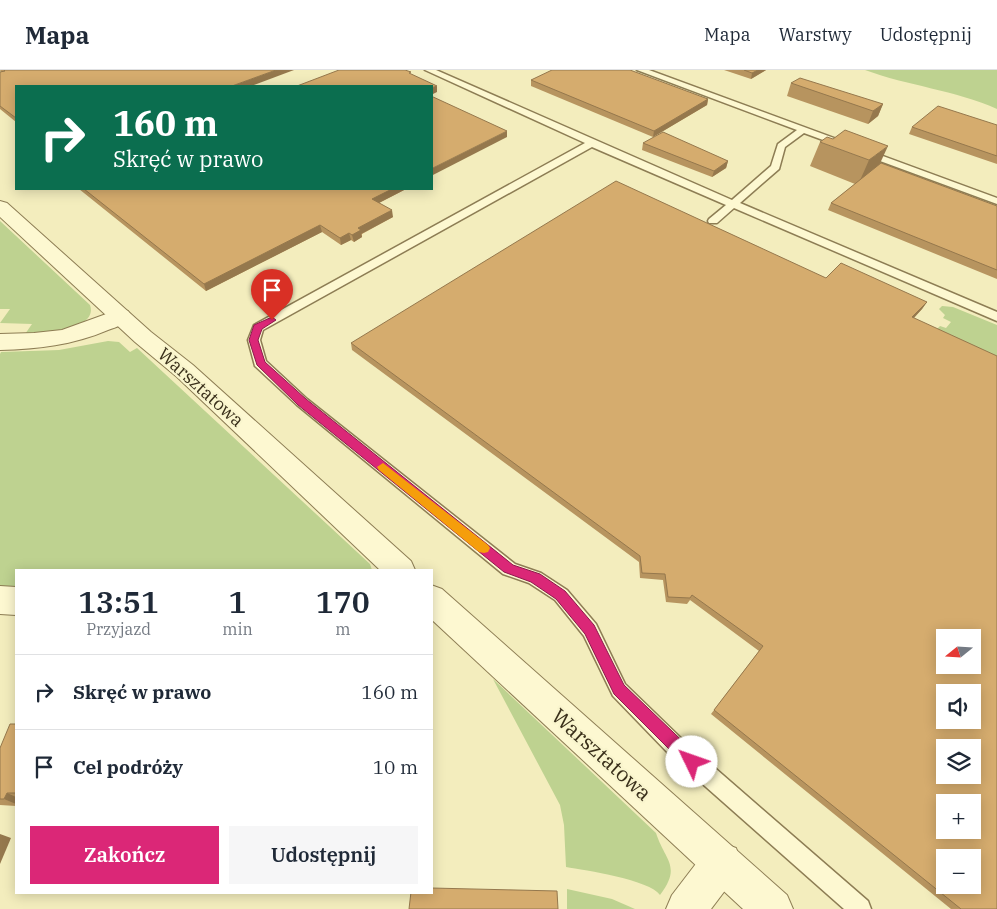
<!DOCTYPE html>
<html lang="pl">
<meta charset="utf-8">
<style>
body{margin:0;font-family:"IBM Plex Serif",serif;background:#f6f6f7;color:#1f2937;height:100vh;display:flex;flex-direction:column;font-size:19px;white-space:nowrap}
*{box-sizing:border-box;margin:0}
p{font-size:16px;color:#747a83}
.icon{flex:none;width:28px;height:28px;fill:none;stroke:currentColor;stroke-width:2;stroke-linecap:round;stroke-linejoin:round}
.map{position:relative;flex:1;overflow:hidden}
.details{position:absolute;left:15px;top:499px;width:418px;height:325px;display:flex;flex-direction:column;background:#fff;border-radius:0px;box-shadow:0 2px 12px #0003}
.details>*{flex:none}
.hud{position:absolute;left:15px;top:15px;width:418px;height:105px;border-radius:0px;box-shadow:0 2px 12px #0003;background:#0b6e4f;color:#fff;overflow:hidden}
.needle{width:32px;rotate:252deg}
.fabs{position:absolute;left:936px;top:559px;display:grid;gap:10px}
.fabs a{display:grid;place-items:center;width:45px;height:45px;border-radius:0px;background:#fff;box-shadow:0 2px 12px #0003;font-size:25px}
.pin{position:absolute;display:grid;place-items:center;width:42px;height:42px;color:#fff;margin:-51px -21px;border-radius:50% 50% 50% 0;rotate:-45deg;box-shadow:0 0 5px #0007}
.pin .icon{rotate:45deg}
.me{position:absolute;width:55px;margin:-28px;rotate:312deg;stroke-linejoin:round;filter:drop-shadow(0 0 4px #0008)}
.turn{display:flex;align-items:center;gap:18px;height:105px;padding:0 15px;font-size:22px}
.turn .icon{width:65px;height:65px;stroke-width:2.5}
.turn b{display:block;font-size:35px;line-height:42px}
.eta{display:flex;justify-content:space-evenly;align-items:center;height:85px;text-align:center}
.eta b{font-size:30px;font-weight:600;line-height:35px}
.action{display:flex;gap:10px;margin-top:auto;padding:10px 15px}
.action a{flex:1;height:58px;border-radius:0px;background:#db2777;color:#fff;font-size:20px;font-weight:600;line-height:58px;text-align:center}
.action a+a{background:#f6f6f7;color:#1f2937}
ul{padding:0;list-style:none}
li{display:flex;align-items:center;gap:15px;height:75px;padding:0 15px;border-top:1px solid #e0e1e3}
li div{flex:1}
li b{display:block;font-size:19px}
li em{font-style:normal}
header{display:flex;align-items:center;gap:30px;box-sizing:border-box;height:70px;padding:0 25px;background:#fff;border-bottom:1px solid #e0e1e3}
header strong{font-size:24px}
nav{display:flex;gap:28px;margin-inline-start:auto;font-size:18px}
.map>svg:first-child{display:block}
.green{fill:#bed290}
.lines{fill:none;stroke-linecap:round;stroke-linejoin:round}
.service-casing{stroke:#8d7d54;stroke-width:3}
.minor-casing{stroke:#8d7d54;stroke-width:2}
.tertiary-casing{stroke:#8d7d54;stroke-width:2}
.service{fill:#fdf8d1;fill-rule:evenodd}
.minor{fill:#fdf8d1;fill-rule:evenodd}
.tertiary{fill:#fdf8d1;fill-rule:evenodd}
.wall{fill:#b7945f}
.shaded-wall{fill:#95784d}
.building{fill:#d5ac6e;stroke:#95784d;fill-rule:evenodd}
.route{fill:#db2777;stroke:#8e194d}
.slow{fill:#f59e0b}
.labels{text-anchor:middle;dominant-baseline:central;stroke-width:4.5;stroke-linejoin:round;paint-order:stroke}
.street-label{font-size:18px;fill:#3a301b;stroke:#f9f5cd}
.near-street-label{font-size:21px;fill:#3a301b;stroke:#f9f5cd}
</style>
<header>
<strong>Mapa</strong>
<nav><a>Mapa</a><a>Warstwy</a><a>Udostępnij</a></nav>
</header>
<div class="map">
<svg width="997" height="839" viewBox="0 0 997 839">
<rect width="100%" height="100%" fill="#f3edbd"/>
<!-- green -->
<g class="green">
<path d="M865,0H997V39C955,20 908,16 865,0Z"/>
<path d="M0,151L90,235C99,261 39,264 23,267L32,254L0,253L10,239H0Z"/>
<polygon points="942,236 953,237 997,255 997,295 936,260 940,256 946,258 951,252 943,248 945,245 939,239"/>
<polygon points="108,271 119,272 130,282 137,278 370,494 372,500 16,500 16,521 0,520 0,284 1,282 59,280"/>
<path d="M493,609L656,763C665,791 682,796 660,825C650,810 585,800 566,797L564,755L560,735Z"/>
<polygon points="567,819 612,829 635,839 567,839"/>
</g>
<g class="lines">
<!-- service casing -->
<g class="service-casing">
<polygon id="service" points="425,0 436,0 732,130 771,96 778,74 797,60 637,0 649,0 997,128 997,134 804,63 785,77 779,99 740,133 997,242 997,251 734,138 717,153 709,153 708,151 709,149 726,135 592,77 263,260 260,270 266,291 307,329 515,494 541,503 567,520 596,554 625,614 685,672 868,831 871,839 844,839 671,686 613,626 584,566 555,530 529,513 503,504 297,335 255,296 248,270 254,255 585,73"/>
</g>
<!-- minor casing -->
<g class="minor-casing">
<g id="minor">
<path d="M120,239L128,241L131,246C126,254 117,257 108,260C73,275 38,279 0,280V264L34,263L62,260Z"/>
<polygon points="0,516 16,517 16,545 0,544"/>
<polygon points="722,773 736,778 741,792 736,806 711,839 666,839 672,825 708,778"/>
</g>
</g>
<!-- tertiary casing -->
<g class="tertiary-casing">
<g id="tertiary">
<polygon points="0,131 7,133 151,262 193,295 411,491 415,500 380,500 177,307 135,272 0,147"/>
<polygon points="431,515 442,519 787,825 793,839 743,839 431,549"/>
</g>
</g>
<!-- service -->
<use href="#service" class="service"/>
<!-- minor -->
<use href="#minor" class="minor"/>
<!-- tertiary -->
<use href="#tertiary" class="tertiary"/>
</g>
<!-- wall -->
<g class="wall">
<polygon points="0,0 294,0 16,16 16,52 0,39 0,2 1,2"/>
<polygon points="724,0 766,0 751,9"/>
<polygon points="531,10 708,29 707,35 653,67 531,16"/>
<polygon points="791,13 883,34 878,46 868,54 787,26"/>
<polygon points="997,55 997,94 909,64 912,57"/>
<polygon points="820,72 997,136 997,209 828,140 831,133 855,114 810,96"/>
<polygon points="643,73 728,91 726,98 712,107 642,80"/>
<polygon points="79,119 406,119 379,133 393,147 362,164 362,167 354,172 351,170 341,175 322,162 206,221"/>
<polygon points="826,208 927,232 922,239 914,248 997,839 951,839 711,644 759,581 690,530 687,534 666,532 663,510 640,508 639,492 352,280 351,273"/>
<polygon points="16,654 16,736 0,735 0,678"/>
</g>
<!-- shaded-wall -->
<g class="shaded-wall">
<polygon points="276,0 294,0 251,16 232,16"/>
<polygon points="758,0 766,0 751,9 752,3"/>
<polygon points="437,16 437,22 431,25 431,18"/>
<polygon points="708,29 707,35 653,67 654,61"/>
<polygon points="883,34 878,46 868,54 873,41"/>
<polygon points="507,61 507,67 431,106 431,99"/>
<polygon points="888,76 877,100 858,115 869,90"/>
<polygon points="728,91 726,98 712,107 714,101"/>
<polygon points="392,119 406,119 373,136 372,129"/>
<polygon points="392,140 393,147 361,164 362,167 354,172 352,165 358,158"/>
<polygon points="320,155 322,162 206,221 204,214"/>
<polygon points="349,163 351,170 341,175 340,168"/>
<polygon points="927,232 922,239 908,254 912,247"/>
<polygon points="7,723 16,727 16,734 4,729"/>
<polygon points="0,764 11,768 0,794"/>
</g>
<!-- building -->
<g class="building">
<polygon points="4,0 276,0 232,16 16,16 16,48 0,36 0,2 5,1"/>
<polygon points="339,0 405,0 411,2 409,3 437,16 431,18 431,16 297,16"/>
<polygon points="552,0 630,0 708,29 654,61 531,10"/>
<polygon points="744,0 758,0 752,3"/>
<polygon points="800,8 883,34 873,41 791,13"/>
<polygon points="431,26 507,61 431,99"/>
<polygon points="938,36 997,55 997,86 912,57"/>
<polygon points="845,60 888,76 869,90 820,72 827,67 833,69"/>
<polygon points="663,62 728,91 714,101 643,73"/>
<polygon points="881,93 997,136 997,200 831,133"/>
<path d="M616,111L826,208L841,193L927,232L912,247L997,286V839H961L714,640L763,576L692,525L690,528L668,527L665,504L642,503L640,486L351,273ZM945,568H972V595H945ZM945,622H972V650H945ZM945,678H972V705H945ZM945,732H972V760H945ZM945,788H972V815H945Z"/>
<polygon points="84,119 392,119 372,129 392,140 358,158 361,160 352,165 349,163 340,168 320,155 204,214"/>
<polygon points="10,654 16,654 16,723 7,723 4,729 0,729 0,678"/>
<polygon points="431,818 557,821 558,839 409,839 411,822 431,822"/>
</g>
<!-- route -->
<polygon class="route" points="272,247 276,250 262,259 258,270 265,292 306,329 513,495 540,504 565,521 594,555 624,615 698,686 700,692 698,697 692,699 687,697 614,624 585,564 556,529 531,512 504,502 298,335 257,295 249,270 254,255"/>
<!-- slow -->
<polygon class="slow" points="383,393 488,475 490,478 488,482 484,483 479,482 379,400 377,397"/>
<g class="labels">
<!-- street labels -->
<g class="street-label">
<text transform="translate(201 317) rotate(42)">Warsztatowa</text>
</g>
<!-- near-street labels -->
<g class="near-street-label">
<text transform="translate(602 684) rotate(42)">Warsztatowa</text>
</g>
</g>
</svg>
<div class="fabs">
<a><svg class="needle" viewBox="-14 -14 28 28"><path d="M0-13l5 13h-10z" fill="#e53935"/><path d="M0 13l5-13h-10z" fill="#747a83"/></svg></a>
<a><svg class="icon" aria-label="sound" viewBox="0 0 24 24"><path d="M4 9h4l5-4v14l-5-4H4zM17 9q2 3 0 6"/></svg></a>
<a><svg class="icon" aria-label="layers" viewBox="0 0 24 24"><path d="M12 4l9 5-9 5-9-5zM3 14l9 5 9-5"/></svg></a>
<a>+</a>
<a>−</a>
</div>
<div class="pin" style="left:272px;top:250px;background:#d93025"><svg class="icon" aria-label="arrive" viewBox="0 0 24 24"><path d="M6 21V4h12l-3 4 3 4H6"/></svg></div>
<svg class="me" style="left:692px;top:692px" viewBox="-20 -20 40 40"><circle r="19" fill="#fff"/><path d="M0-13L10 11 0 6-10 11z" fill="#db2777"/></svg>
<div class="hud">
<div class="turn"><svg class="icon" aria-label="right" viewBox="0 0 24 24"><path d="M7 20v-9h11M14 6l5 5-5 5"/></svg><div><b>160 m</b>Skręć w prawo</div></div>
</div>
<section class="details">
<div class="eta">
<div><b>13:51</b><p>Przyjazd</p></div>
<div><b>1</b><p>min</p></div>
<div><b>170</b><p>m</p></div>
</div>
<ul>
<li><svg class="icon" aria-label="right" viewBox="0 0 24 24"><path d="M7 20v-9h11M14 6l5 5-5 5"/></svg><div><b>Skręć w prawo</b></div><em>160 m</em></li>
<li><svg class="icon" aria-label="arrive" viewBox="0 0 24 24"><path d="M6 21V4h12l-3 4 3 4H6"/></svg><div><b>Cel podróży</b></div><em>10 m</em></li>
</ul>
<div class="action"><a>Zakończ</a><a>Udostępnij</a></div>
</section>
</div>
